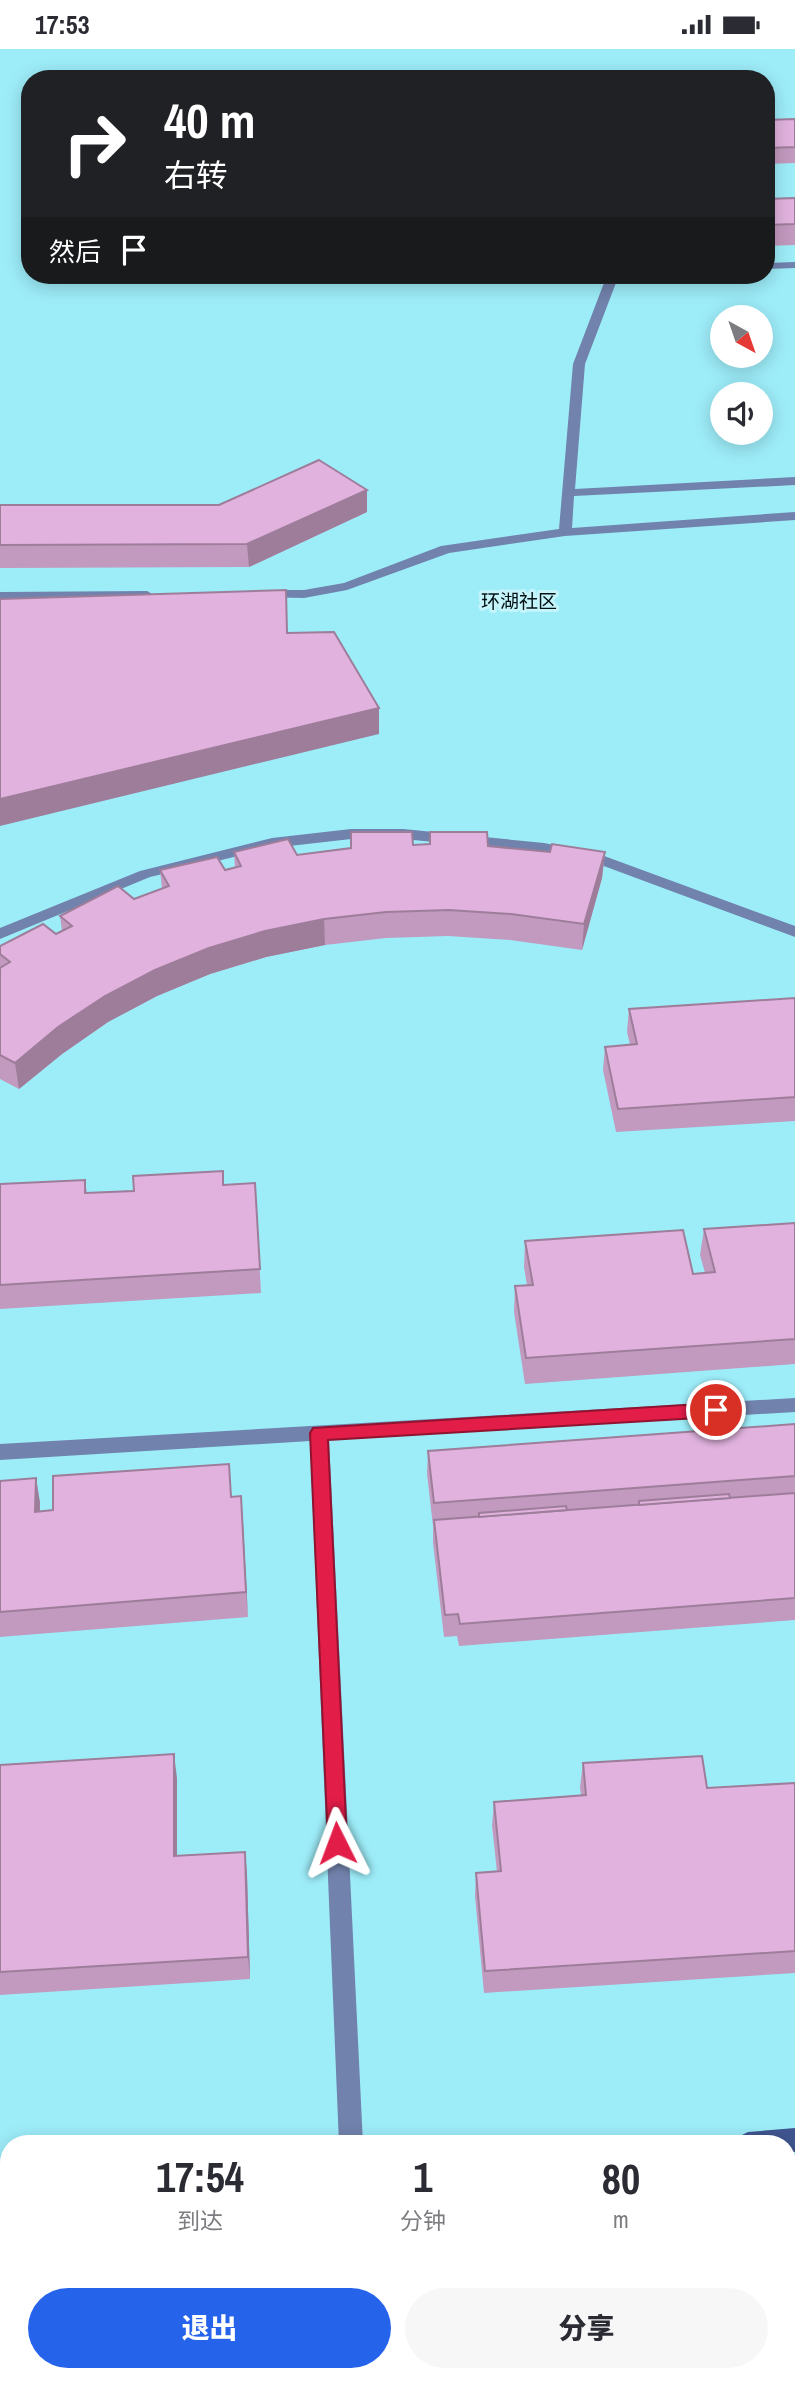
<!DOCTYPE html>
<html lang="zh">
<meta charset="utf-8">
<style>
body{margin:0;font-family:"Archivo Narrow","Noto Sans SC",sans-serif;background:#f7f7f7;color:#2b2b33;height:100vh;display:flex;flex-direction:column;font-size:26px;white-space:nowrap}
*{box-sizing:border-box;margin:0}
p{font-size:23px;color:#7c7c81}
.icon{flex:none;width:38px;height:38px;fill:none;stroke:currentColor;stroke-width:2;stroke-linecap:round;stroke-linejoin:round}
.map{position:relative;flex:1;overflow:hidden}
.sheet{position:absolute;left:0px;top:2086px;width:796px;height:247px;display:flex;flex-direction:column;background:#fff;border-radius:28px 28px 0 0;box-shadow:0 4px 18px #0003}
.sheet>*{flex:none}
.top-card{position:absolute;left:21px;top:21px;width:754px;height:214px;border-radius:28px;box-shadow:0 4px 18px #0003;background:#202124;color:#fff;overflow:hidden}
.needle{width:46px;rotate:140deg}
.tools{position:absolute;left:710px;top:256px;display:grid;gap:14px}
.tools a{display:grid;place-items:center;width:63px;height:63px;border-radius:50%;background:#fff;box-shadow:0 4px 18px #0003;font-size:35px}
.pin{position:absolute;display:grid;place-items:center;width:60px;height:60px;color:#fff;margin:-30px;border:4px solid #fff;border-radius:50%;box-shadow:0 2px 7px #0007}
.me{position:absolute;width:77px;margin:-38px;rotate:357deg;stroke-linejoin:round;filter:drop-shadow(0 0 5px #0008)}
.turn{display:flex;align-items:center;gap:24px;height:147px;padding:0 28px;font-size:32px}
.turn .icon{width:91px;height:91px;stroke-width:2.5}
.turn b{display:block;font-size:49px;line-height:60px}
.then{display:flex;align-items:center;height:66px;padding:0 28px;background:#0003;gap:14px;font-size:26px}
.eta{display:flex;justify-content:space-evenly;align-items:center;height:119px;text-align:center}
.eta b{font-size:42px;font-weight:800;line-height:49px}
.button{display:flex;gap:14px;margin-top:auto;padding:14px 28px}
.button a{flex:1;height:80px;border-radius:42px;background:#2563eb;color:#fff;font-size:28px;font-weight:800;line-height:80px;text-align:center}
.button a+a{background:#f7f7f7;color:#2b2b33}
.status{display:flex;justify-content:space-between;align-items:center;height:49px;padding:0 35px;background:#fff;direction:ltr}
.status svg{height:19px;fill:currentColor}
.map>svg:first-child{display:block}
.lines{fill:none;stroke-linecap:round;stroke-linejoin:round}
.lane{fill:#7182ac;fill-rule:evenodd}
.secondary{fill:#405590;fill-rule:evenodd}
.wall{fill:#c299bf}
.shaded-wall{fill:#9e7d9b}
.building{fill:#e1b2de;stroke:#9e7d9b;stroke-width:2}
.route{fill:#e11d48;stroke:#92132f;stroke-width:2}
.labels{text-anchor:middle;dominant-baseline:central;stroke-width:6;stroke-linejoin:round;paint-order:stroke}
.far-neighbourhood-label{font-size:19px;fill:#001014;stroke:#c6f4fb}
</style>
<div class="status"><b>17:53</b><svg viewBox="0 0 49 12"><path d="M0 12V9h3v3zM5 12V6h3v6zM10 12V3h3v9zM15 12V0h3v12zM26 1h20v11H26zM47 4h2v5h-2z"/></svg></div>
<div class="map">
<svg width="795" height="2332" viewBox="0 0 795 2332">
<rect width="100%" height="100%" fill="#9dedf9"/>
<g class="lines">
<!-- lane -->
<g class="lane">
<polygon points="795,213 795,219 766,220 766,214"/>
<polygon points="607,226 619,226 585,315 575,440 795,428 795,436 574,447 572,479 795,463 795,471 565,487 449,504 347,541 304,549 257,548 257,542 262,541 304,541 344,534 441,497 559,480 573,315"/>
<polygon points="147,542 154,546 152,549 0,551 0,543"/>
<polygon points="351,780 403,780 544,794 596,804 795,877 795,888 593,813 544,804 403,790 351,790 272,799 150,828 0,890 0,879 140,822 272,789"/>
<polygon points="795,1349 795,1363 329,1391 363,2095 339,2095 310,1392 0,1411 0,1395"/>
</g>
<!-- secondary -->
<g class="secondary">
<polygon points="795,2079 795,2103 788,2103 788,2095 736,2095 740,2087 748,2083"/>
<polygon points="9,2142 9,2166 0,2167 0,2143"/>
</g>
</g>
<!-- wall -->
<g class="wall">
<polygon points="795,70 795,114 766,115 766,71"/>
<polygon points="795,149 795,196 766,197 766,150"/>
<polygon points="0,456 367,463 249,518 0,519"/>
<polygon points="413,796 488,797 550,803 605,803 602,829 582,901 510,891 448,887 386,889 325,896 266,908 210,925 157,947 108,973 62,1005 19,1040 0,1030 0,897 56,885 62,882 60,867 134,850 162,840 160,821 225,821 235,819 234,803 297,806"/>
<polygon points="795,949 795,1072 616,1083 603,1021 605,998 630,996 627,983 629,960"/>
<polygon points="85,1131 87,1144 255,1134 261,1244 0,1260 0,1135"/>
<polygon points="795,1174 795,1315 525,1335 514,1263 515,1237 527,1236 524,1218 525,1192 693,1225 705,1224 700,1206 704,1180"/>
<polygon points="795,1375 795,1571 459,1597 457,1587 444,1588 433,1494 433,1477 427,1425 428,1402"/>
<polygon points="36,1429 40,1454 40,1462 241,1447 248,1568 0,1588 0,1432"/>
<polygon points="583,1714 707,1739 795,1734 795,1924 484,1944 475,1847 476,1824 497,1823 492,1776 494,1753 581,1746 580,1738"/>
<polygon points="0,1716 177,1729 177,1807 245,1803 247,1826 250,1930 0,1946"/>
<polygon points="634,2324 788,2324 795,2332 635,2332"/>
</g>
<!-- shaded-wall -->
<g class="shaded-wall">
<polygon points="367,441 367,463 249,518 247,495"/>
<polygon points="379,659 379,685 0,777 0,750"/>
<polygon points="605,803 602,829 582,901 584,875"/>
<polygon points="324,870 325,896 266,908 210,925 157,947 108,973 62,1005 19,1040 15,1014 58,978 105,947 155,921 209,899 265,882"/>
<polygon points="36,1429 40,1454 39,1488 35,1463"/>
<polygon points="241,1447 243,1473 248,1568 246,1543"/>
<polygon points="174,1705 177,1729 177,1830 174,1807"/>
<polygon points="245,1803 247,1826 250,1930 248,1908"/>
</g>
<!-- building -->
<g class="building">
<polygon points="795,70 795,98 766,99 766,71"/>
<polygon points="795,149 795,175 766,176 766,150"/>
<polygon points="319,411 367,441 247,495 0,496 0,456 219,456"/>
<polygon points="286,541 287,584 334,583 379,659 0,750 0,550"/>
<polygon points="351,783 412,783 413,796 430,795 430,783 487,783 488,797 550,803 552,795 605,803 584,875 511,865 449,861 386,863 324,870 265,882 209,899 155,921 105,947 58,978 15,1014 0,1006 0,919 10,913 0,905 0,897 43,875 56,885 72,877 60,867 118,837 134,850 169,837 160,821 217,808 225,821 241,817 234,803 288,790 297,806 351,799"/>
<polygon points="795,949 795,1048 618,1060 605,998 637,995 629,960"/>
<polygon points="223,1122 223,1136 255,1134 260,1220 0,1236 0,1135 85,1131 85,1144 134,1142 133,1127"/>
<polygon points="795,1174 795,1290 526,1309 515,1237 533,1236 525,1192 683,1181 693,1225 715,1223 704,1180"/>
<polygon points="795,1375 795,1427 434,1454 428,1402"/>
<polygon points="229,1415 231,1448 241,1447 246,1543 0,1563 0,1432 36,1429 35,1463 53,1461 53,1427"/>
<polygon points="795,1444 795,1549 460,1575 458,1565 445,1566 434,1471"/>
<polygon points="729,1445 730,1449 639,1456 639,1452"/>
<polygon points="566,1457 567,1461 479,1468 479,1464"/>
<polygon points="174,1705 174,1807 245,1803 248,1908 0,1923 0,1716"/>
<polygon points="702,1707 707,1739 795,1734 795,1902 485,1922 476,1824 501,1822 494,1753 586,1746 583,1714"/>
<polygon points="788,2219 795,2219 795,2332 640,2332 639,2324 788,2324"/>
<polygon points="0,2262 9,2262 9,2324 235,2324 235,2332 0,2332"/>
<polygon points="297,2324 617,2324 618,2332 297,2332"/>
</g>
<!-- route -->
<polygon class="route" points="716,1354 722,1356 724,1361 722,1366 716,1368 328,1391 347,1794 344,1800 337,1803 330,1800 328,1794 310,1384 313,1379"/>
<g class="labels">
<!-- far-neighbourhood labels -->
<g class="far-neighbourhood-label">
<text x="519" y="552">环湖社区</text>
</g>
</g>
</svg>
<div class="tools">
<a><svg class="needle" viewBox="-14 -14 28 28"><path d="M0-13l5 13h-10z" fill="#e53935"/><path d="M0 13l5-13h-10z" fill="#7c7c81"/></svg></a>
<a><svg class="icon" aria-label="sound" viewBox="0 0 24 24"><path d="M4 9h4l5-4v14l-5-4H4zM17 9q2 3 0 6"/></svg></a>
</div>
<div class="pin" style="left:716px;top:1361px;background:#d93025"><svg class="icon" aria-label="arrive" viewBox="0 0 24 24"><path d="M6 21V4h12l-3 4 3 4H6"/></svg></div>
<svg class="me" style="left:337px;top:1794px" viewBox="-20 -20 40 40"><path d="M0-17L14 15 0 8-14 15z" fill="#e11d48" stroke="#fff" stroke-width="4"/></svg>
<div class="top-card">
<div class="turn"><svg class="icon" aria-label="right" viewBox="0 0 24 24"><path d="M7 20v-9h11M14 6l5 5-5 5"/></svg><div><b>40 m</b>右转</div></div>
<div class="then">然后<svg class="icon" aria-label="arrive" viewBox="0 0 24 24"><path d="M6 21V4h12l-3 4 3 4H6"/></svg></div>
</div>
<section class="sheet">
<div class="eta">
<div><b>17:54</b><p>到达</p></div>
<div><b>1</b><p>分钟</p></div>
<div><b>80</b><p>m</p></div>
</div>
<div class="button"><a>退出</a><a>分享</a></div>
</section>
</div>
